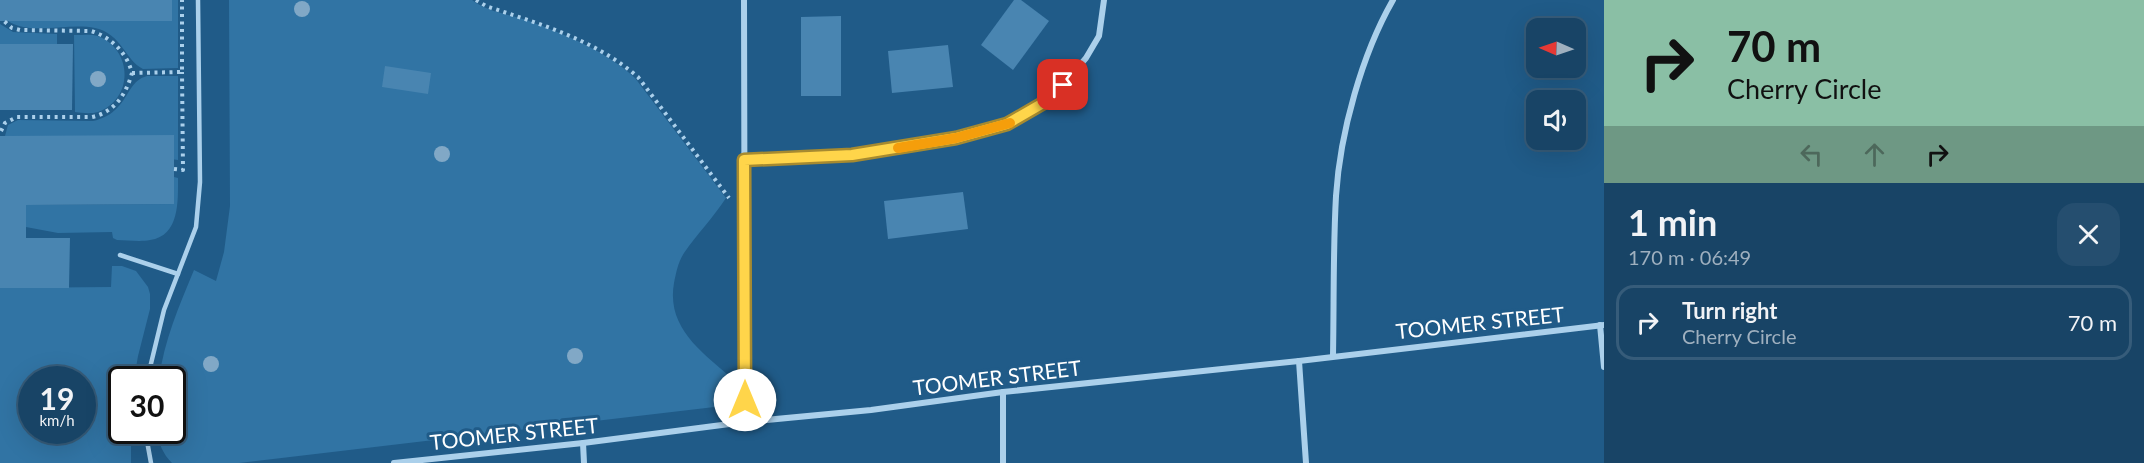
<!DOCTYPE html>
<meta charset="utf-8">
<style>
body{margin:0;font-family:Lato,sans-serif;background:#254e6f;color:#f1f3f6;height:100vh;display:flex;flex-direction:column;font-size:22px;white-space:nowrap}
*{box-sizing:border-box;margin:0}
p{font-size:20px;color:#9fb0bf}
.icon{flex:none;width:33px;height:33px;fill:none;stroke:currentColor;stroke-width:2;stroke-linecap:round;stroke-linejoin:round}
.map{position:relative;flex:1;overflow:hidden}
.details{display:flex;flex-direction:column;background:#184466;width:540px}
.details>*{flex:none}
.banner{background:#8abfa5;color:#111;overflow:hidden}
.needle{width:39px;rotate:272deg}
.controls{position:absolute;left:1526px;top:18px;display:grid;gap:12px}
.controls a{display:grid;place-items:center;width:60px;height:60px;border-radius:12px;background:#184466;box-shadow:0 6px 24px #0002,0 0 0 2px #365c7a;font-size:30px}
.speed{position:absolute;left:18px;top:366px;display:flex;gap:12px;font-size:30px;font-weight:700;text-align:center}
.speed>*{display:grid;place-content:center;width:78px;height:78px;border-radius:50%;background:#184466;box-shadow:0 6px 24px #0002,0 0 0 2px #365c7a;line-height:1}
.speed small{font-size:15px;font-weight:400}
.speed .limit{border:3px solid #111;border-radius:9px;background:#fff;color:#111}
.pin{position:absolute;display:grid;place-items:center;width:51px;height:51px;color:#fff;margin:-26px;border-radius:12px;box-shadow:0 3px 9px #0006}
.me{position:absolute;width:66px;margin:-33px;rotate:0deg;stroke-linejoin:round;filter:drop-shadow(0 0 4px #0008)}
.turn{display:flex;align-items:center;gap:21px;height:126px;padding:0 24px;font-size:27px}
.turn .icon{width:78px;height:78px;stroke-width:2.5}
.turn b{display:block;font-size:42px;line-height:51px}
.lanes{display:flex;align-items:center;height:57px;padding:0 24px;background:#0003;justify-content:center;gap:30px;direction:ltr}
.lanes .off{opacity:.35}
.round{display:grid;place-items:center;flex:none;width:63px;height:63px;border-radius:18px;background:#254e6f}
.headline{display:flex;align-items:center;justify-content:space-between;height:102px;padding:0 24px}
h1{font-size:36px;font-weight:700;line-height:45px}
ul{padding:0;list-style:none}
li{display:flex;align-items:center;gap:18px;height:75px;margin:0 12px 9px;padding:0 12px;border:3px solid #365c7a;border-radius:18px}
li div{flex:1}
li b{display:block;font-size:22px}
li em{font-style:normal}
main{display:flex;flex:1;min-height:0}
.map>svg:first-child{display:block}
.green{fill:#3174a4;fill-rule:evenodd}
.building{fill:#4985b1}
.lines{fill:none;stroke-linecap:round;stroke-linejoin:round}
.path{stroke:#abd0eb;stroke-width:4;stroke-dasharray:3 4.5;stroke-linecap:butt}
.service{stroke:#abd0eb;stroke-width:4.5}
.minor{stroke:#abd0eb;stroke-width:6}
.tree{fill:#81a8c6}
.route-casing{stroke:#a68a30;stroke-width:15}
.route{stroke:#ffd54a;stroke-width:10}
.slow{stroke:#f59e0b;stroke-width:10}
.labels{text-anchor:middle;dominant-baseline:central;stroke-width:6;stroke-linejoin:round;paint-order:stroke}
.street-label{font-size:21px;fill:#fff;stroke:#205b88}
</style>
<main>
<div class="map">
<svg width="1604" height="463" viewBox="0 0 1604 463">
<rect width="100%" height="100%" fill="#205b88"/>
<!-- green -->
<g class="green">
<path d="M172,0H178V68L143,69C125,60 122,34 95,28C69,22 30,36 8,21H172Z"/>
<path d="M229,0H472C489,13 510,14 529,21C566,35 606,51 635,78L726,198C713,218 697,234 684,253C678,262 676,273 674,283C666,328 703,353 733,379V390L723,406L239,463H172C163,454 158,443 158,431L172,430V380L159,379C164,341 179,306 194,270L216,281L224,252L230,206Z"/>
<polygon points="0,24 13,32 57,34 57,44 0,44"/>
<path d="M74,35C82,35 91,34 98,36C133,50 134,99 98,112C91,114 82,113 75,112Z"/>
<path d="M147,76H178V160L5,136L8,125L18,120L93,121C102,119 111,115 118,107C129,96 131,80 147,76Z"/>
<path d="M174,177L178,178C178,200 180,236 150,240C140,242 127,240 117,240L113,238L112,232L58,233L26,227V205L173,204Z"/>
<path d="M112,266H122L136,271L148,287L150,294V309L138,356L134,379L122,380V430L131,431V463H0V288L111,287ZM32,380H82V430H32Z"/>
</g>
<!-- building -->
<g class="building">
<rect x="0" y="0" width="172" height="21"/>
<polygon points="1014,0 1021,0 1049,21 1013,70 981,45"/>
<polygon points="841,16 841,96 801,96 801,17"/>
<polygon points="0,44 73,44 72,110 0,110"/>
<polygon points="948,45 953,87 892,93 888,51"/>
<polygon points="385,66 431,73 428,94 382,87"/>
<polygon points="174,135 174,204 26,205 26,238 70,238 69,288 0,288 0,136"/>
<polygon points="963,192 968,229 888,239 884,201"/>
</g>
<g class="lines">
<!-- path -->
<g class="path">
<path d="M476,0L486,6C539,24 594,39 638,77L729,198"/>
<polyline points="132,73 182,72 182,0"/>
<path d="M1,131L5,123L17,117H92C115,112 126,94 132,73C127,53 111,37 91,31L20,30L12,28L4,21"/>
<polyline points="174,169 183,170 182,72"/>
</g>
<!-- service -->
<g class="service">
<polyline points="120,255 178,274"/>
<polyline points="147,380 164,310 196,227 200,182 198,0"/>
<polyline points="145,430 151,463"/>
</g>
<!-- minor -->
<g class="minor">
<polyline points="744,0 745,422"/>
<polyline points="744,160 852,155 956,138 1007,124 1052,98 1086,58 1099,36 1104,0"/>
<polyline points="1600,325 1604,367"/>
<path d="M1333,355C1334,302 1333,249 1336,196C1340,133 1362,54 1393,0"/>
<polyline points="1299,361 1306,463"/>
<polyline points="583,443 584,463"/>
<polyline points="394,463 583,443 745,422 871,410 1003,392 1299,361 1604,325"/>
<polyline points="1003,463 1003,392"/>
</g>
</g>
<!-- trees -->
<g class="tree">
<circle cx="302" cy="9" r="8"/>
<circle cx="98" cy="79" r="8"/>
<circle cx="442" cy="154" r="8"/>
<circle cx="575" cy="356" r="8"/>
<circle cx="211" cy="364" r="8"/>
</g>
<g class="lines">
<!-- route casing -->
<g class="route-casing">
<polyline id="route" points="745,400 744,160 852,155 956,138 1007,124 1052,98 1063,85"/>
</g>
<!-- route -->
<use href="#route" class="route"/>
<!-- slow -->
<polyline class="slow" points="898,148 956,138 1010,123"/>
</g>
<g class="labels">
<!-- street labels -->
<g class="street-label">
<text transform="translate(1480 322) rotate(-6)">TOOMER STREET</text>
<text transform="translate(997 377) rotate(-7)">TOOMER STREET</text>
<text transform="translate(514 433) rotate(-6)">TOOMER STREET</text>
</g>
</g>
</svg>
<div class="controls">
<a><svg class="needle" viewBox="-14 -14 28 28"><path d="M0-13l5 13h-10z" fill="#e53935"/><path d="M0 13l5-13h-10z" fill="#9fb0bf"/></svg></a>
<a><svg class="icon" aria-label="sound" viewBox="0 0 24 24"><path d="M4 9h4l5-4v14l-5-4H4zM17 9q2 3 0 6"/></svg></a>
</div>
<div class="speed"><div>19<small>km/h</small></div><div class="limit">30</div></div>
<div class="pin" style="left:1063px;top:85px;background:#d93025"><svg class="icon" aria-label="arrive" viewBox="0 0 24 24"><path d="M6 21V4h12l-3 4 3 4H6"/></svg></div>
<svg class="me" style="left:745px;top:400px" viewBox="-20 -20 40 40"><circle r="19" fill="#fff"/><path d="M0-13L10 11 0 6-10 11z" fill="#ffd54a"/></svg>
</div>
<section class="details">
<div class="banner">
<div class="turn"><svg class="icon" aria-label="right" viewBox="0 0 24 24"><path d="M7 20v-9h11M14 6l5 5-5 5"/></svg><div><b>70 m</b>Cherry Circle</div></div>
<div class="lanes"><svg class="icon off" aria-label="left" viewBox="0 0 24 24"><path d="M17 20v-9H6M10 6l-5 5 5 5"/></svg><svg class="icon off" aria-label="ahead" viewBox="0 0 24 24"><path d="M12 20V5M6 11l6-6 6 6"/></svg><svg class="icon" aria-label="right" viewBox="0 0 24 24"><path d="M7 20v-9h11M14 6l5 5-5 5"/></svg></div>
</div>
<div class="headline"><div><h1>1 min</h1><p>170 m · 06:49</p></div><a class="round"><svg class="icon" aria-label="close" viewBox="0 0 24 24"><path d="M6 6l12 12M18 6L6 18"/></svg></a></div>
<ul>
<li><svg class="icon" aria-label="right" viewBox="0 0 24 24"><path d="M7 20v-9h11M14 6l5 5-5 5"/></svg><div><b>Turn right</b><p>Cherry Circle</p></div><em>70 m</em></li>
</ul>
</section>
</main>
